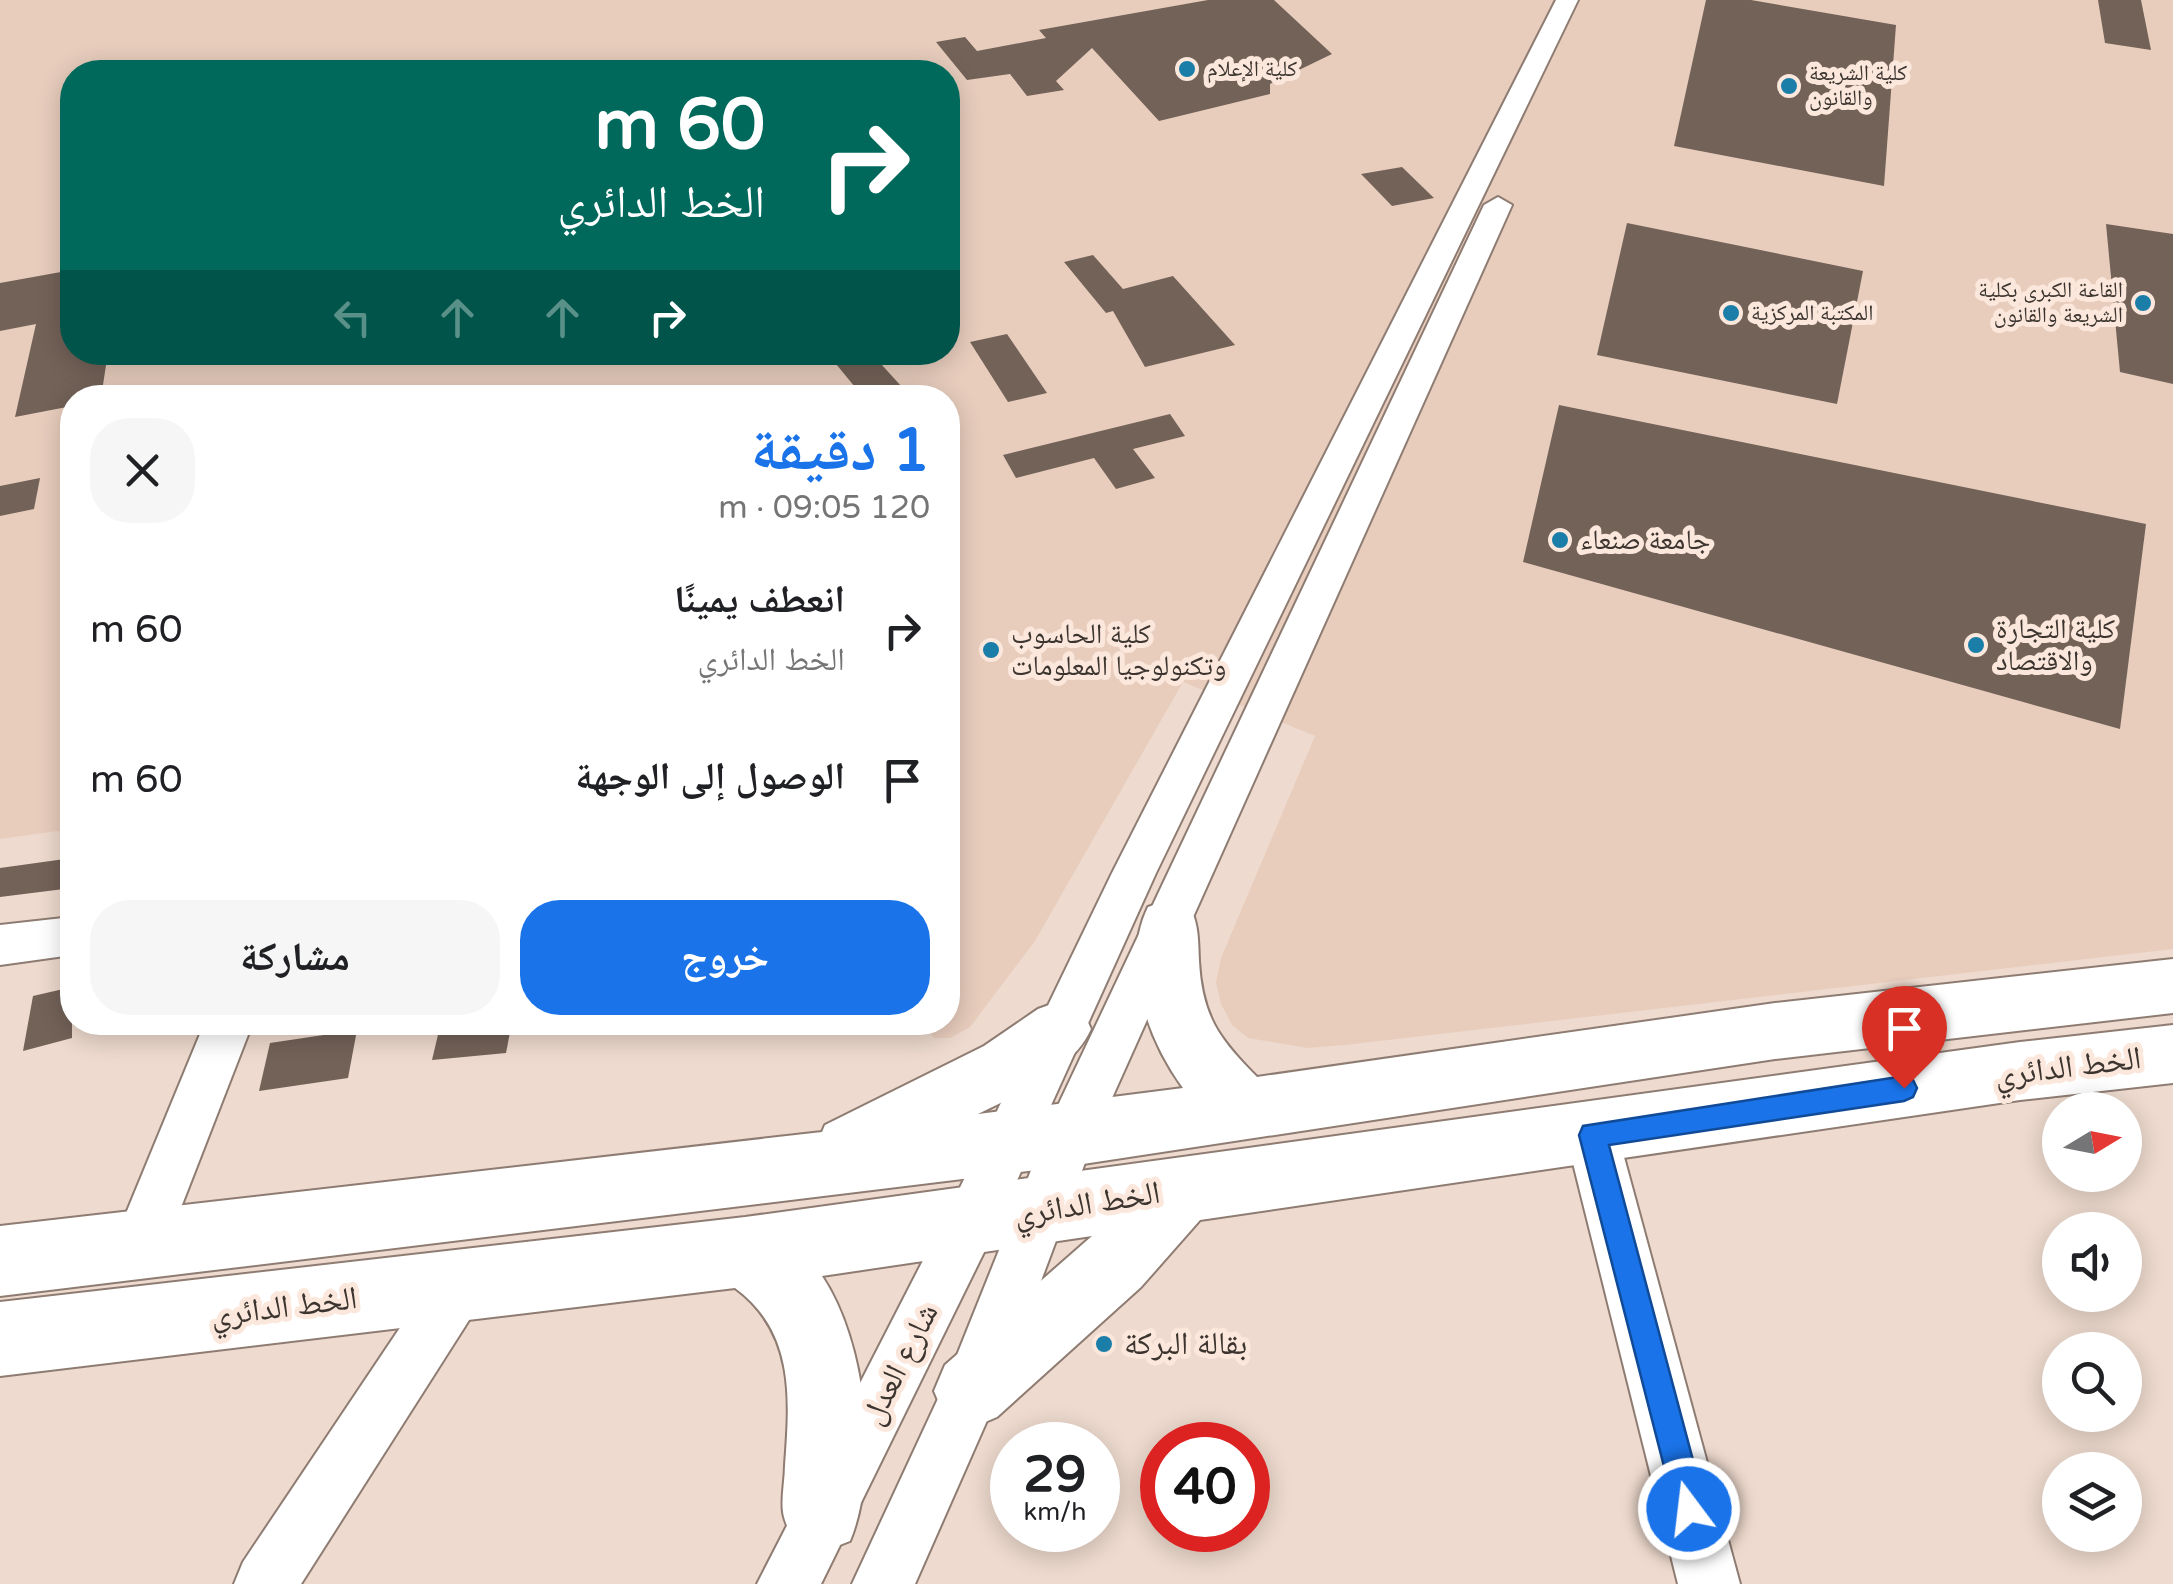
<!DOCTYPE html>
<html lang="ar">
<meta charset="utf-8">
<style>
body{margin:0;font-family:"Varela Round","Noto Naskh Arabic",sans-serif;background:#f6f6f6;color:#202124;direction:rtl;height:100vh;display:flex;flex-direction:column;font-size:38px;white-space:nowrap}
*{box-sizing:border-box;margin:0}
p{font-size:32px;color:#757577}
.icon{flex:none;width:55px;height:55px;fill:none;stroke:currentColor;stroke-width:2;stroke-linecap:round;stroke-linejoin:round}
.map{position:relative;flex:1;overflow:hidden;direction:ltr}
.details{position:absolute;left:60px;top:385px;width:900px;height:650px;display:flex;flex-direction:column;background:#fff;border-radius:40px;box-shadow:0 5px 25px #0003;direction:rtl}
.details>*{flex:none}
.guide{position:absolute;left:60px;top:60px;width:900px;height:305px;border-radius:40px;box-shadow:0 5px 25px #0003;direction:rtl;background:#00695c;color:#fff;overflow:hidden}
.needle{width:65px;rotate:80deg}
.fabs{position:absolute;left:2042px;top:1092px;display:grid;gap:20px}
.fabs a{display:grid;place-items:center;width:100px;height:100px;border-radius:50%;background:#fff;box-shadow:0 5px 25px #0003;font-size:50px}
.speed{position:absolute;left:990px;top:1422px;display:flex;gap:20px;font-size:50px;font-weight:700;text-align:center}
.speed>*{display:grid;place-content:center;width:130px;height:130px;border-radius:50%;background:#fff;box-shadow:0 5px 25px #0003;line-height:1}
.speed small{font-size:25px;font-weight:400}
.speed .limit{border:15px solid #d22;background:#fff;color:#111}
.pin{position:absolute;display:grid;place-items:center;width:85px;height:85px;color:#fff;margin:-102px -42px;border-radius:50% 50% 50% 0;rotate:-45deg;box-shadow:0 0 10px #0007}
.pin .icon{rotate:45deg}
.me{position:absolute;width:110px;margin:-55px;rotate:345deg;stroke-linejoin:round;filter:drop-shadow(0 0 8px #0008)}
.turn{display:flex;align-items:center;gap:35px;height:210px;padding:0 30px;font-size:45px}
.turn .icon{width:130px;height:130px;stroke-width:2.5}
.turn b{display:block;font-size:70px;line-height:85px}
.lanes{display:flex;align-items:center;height:95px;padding:0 30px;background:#0003;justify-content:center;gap:50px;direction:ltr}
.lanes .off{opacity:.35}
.round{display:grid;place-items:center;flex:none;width:105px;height:105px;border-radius:40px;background:#f6f6f6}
.headline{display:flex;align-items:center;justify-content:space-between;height:170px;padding:0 30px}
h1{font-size:60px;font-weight:800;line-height:75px;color:#1a73e8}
.cta{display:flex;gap:20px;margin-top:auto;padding:20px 30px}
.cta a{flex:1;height:115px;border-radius:40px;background:#1a73e8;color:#fff;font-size:40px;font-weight:800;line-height:115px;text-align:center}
.cta a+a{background:#f6f6f6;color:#202124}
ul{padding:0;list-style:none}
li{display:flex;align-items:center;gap:30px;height:150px;padding:0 30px}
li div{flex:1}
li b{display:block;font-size:38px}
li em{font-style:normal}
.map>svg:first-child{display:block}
.built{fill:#e8cdbd;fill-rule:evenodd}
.building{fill:#736258}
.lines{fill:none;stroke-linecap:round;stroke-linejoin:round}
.minor-casing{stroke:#8e7c72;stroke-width:4}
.major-casing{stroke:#8e7c72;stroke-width:4}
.minor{fill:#fff;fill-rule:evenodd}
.major{fill:#fff;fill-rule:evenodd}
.route{fill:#1a73e8;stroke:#114b97;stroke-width:2.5}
.poi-dot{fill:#1a7ea9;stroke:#fbe7db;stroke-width:4}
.labels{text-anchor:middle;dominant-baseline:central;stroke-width:10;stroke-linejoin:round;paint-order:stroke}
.far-poi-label{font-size:22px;fill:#3b342f;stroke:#fbe7db;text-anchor:start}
.poi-label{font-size:28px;fill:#3b342f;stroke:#fbe7db;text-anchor:start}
.near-street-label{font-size:32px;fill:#3b342f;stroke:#fbe7db}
.near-poi-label{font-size:32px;fill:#3b342f;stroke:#fbe7db;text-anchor:start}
</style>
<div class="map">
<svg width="2173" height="1584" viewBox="0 0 2173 1584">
<rect width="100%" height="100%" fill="#eedace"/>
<!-- built -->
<path class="built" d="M0,0H2173V949L1345,1045L1307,1048L1248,1038L1232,1025L1221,1004L1216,982L1221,958L1315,736L1183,682L1035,941L970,1027L950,1038H934L923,1023L948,1022V398H72V829L0,839ZM72,72H948V352H72Z"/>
<!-- building -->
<g class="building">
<polygon points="1208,0 1274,0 1332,54 1270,84 1270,94 1159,121 1092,48 1056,81 1064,90 1027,96 1010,74 967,80 936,42 965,37 977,51 1046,38 1039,30"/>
<polygon points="1706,0 1751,0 1896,25 1884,186 1674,146"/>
<polygon points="2098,0 2141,0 2151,50 2105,43"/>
<polygon points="1402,167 1434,198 1392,206 1361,174"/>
<polygon points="1627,223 1863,271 1837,404 1597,355"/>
<polygon points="2106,224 2173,234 2173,384 2120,372"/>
<polygon points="1093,255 1123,289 1173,276 1235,345 1145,367 1113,311 1106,313 1064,262"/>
<polygon points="72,270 72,352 108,352 101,398 72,398 72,406 15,417 36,324 0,331 0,283"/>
<polygon points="1007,334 1047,393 1008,402 970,342"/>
<polygon points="871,353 912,398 864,398 836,364"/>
<polygon points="1559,405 2146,524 2120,729 1523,562"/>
<polygon points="1170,414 1185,436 1133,449 1155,478 1116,489 1094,458 1016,478 1003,455"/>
<polygon points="40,478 34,509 0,516 0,486"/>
<polygon points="72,858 72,888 0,897 0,868"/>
<polygon points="72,987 72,1038 23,1051 33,996"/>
<polygon points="441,1022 512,1022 506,1053 432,1060"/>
<polygon points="357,1030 348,1078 259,1091 270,1043"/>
</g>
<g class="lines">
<!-- minor casing -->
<g class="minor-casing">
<g id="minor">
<polygon points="1556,0 1578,0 1156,873 991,1238 821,1584 757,1584 953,1202 1112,873"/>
<polygon points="1498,197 1512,205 1095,1136 1000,1391 915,1584 852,1584 949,1375 1052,1118 1484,205"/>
<polygon points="72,917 72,955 0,965 0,925"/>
<polygon points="205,1022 253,1022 159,1264 140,1272 121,1264 113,1245"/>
<polygon points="1592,1111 1610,1118 1618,1135 1740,1584 1678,1584 1566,1135 1574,1118"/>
<polygon points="459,1259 478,1268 487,1287 478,1306 301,1584 234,1584 243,1562 440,1268"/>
</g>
</g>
<!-- major casing -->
<g class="major-casing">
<g id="major">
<path d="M1169,900L1190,907C1199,926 1198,940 1199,961C1202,1016 1219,1039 1257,1077L1775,1003L2173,959V1013L1775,1059L1070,1166L0,1296V1226L822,1132L825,1125L984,1046L1038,1009L1060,1001L1082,1009L1091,1029C1072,1071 1018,1094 978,1114L1183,1088C1148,1040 1120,964 1148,907Z"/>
<path d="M2173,1025V1083L2020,1100L1200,1220L1141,1287L997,1417L971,1428L945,1417L934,1391L945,1365L1092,1236L822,1276C866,1342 880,1468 850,1541L822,1552L794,1541C790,1532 784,1521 783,1512C781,1498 785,1480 785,1465C790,1398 795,1332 735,1288L0,1376V1302L745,1217L2020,1042Z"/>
</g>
</g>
<!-- minor -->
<use href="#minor" class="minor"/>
<!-- major -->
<use href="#major" class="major"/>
</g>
<!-- route -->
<polygon class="route" points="1904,1076 1913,1080 1917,1088 1913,1097 1904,1101 1609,1145 1706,1509 1701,1521 1689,1525 1678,1521 1579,1135 1583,1126"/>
<!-- markers -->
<g class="poi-dot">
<circle cx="1187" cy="69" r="10"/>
<circle cx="1789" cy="86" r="10"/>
<circle cx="2143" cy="303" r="10"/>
<circle cx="1731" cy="313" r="10"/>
<circle cx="1560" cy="540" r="10"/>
<circle cx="1976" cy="645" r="10"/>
<circle cx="991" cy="650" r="10"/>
<circle cx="1104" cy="1344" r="10"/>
</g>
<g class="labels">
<!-- far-poi labels -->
<g class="far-poi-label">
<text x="1207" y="69">كلية الإعلام</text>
<text x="1809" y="73">كلية الشريعة<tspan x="1809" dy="25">والقانون</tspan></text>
<text x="2123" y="290" text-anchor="end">القاعة الكبرى بكلية<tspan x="2123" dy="25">الشريعة والقانون</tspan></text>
<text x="1751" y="313">المكتبة المركزية</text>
</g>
<!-- poi labels -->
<g class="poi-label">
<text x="1580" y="540">جامعة صنعاء</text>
<text x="1996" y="629">كلية التجارة<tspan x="1996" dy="32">والاقتصاد</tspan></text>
<text x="1011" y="634">كلية الحاسوب<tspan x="1011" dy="32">وتكنولوجيا المعلومات</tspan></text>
</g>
<!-- near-street labels -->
<g class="near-street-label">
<text transform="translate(2068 1067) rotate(-7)">الخط الدائري</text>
<text transform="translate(1087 1204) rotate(-9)">الخط الدائري</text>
<text transform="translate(284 1307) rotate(-7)">الخط الدائري</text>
<text transform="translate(900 1364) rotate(-63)">شارع العدل</text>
</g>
<!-- near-poi labels -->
<g class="near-poi-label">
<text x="1124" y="1344">بقالة البركة</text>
</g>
</g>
</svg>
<div class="fabs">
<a><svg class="needle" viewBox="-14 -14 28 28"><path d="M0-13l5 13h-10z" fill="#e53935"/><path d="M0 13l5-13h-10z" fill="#757577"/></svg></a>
<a><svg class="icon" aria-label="sound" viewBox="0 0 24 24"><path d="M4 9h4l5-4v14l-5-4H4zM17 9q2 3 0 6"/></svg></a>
<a><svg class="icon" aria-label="search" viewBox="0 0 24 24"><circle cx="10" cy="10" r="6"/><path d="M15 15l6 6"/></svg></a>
<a><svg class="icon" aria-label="layers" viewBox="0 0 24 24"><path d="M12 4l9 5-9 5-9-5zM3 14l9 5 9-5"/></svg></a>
</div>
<div class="speed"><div>29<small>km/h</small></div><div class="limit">40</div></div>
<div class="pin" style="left:1904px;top:1088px;background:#d93025"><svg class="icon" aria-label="arrive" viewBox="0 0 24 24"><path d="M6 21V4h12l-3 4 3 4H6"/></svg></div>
<svg class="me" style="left:1689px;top:1509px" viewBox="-20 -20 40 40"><circle r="17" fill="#1a73e8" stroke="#fff" stroke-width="3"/><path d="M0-11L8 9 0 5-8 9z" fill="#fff"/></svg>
<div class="guide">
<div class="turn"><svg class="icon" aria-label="right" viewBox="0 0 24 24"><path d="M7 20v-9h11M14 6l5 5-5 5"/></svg><div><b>60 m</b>الخط الدائري</div></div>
<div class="lanes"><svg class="icon off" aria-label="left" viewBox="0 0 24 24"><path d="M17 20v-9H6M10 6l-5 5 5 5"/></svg><svg class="icon off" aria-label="ahead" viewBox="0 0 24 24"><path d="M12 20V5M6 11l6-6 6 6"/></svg><svg class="icon off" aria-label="ahead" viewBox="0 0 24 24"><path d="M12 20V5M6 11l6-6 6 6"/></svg><svg class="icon" aria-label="right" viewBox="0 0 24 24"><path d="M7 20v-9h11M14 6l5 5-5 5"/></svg></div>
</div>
<section class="details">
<div class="headline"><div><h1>1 دقيقة</h1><p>120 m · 09:05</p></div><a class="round"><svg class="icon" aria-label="close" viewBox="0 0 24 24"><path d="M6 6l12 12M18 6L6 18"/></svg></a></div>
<ul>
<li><svg class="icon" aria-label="right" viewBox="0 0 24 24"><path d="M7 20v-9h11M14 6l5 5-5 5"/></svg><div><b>انعطف يمينًا</b><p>الخط الدائري</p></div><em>60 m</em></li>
<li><svg class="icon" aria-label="arrive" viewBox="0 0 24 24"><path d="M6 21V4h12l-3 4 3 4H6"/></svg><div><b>الوصول إلى الوجهة</b></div><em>60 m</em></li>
</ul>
<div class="cta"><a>خروج</a><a>مشاركة</a></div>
</section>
</div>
